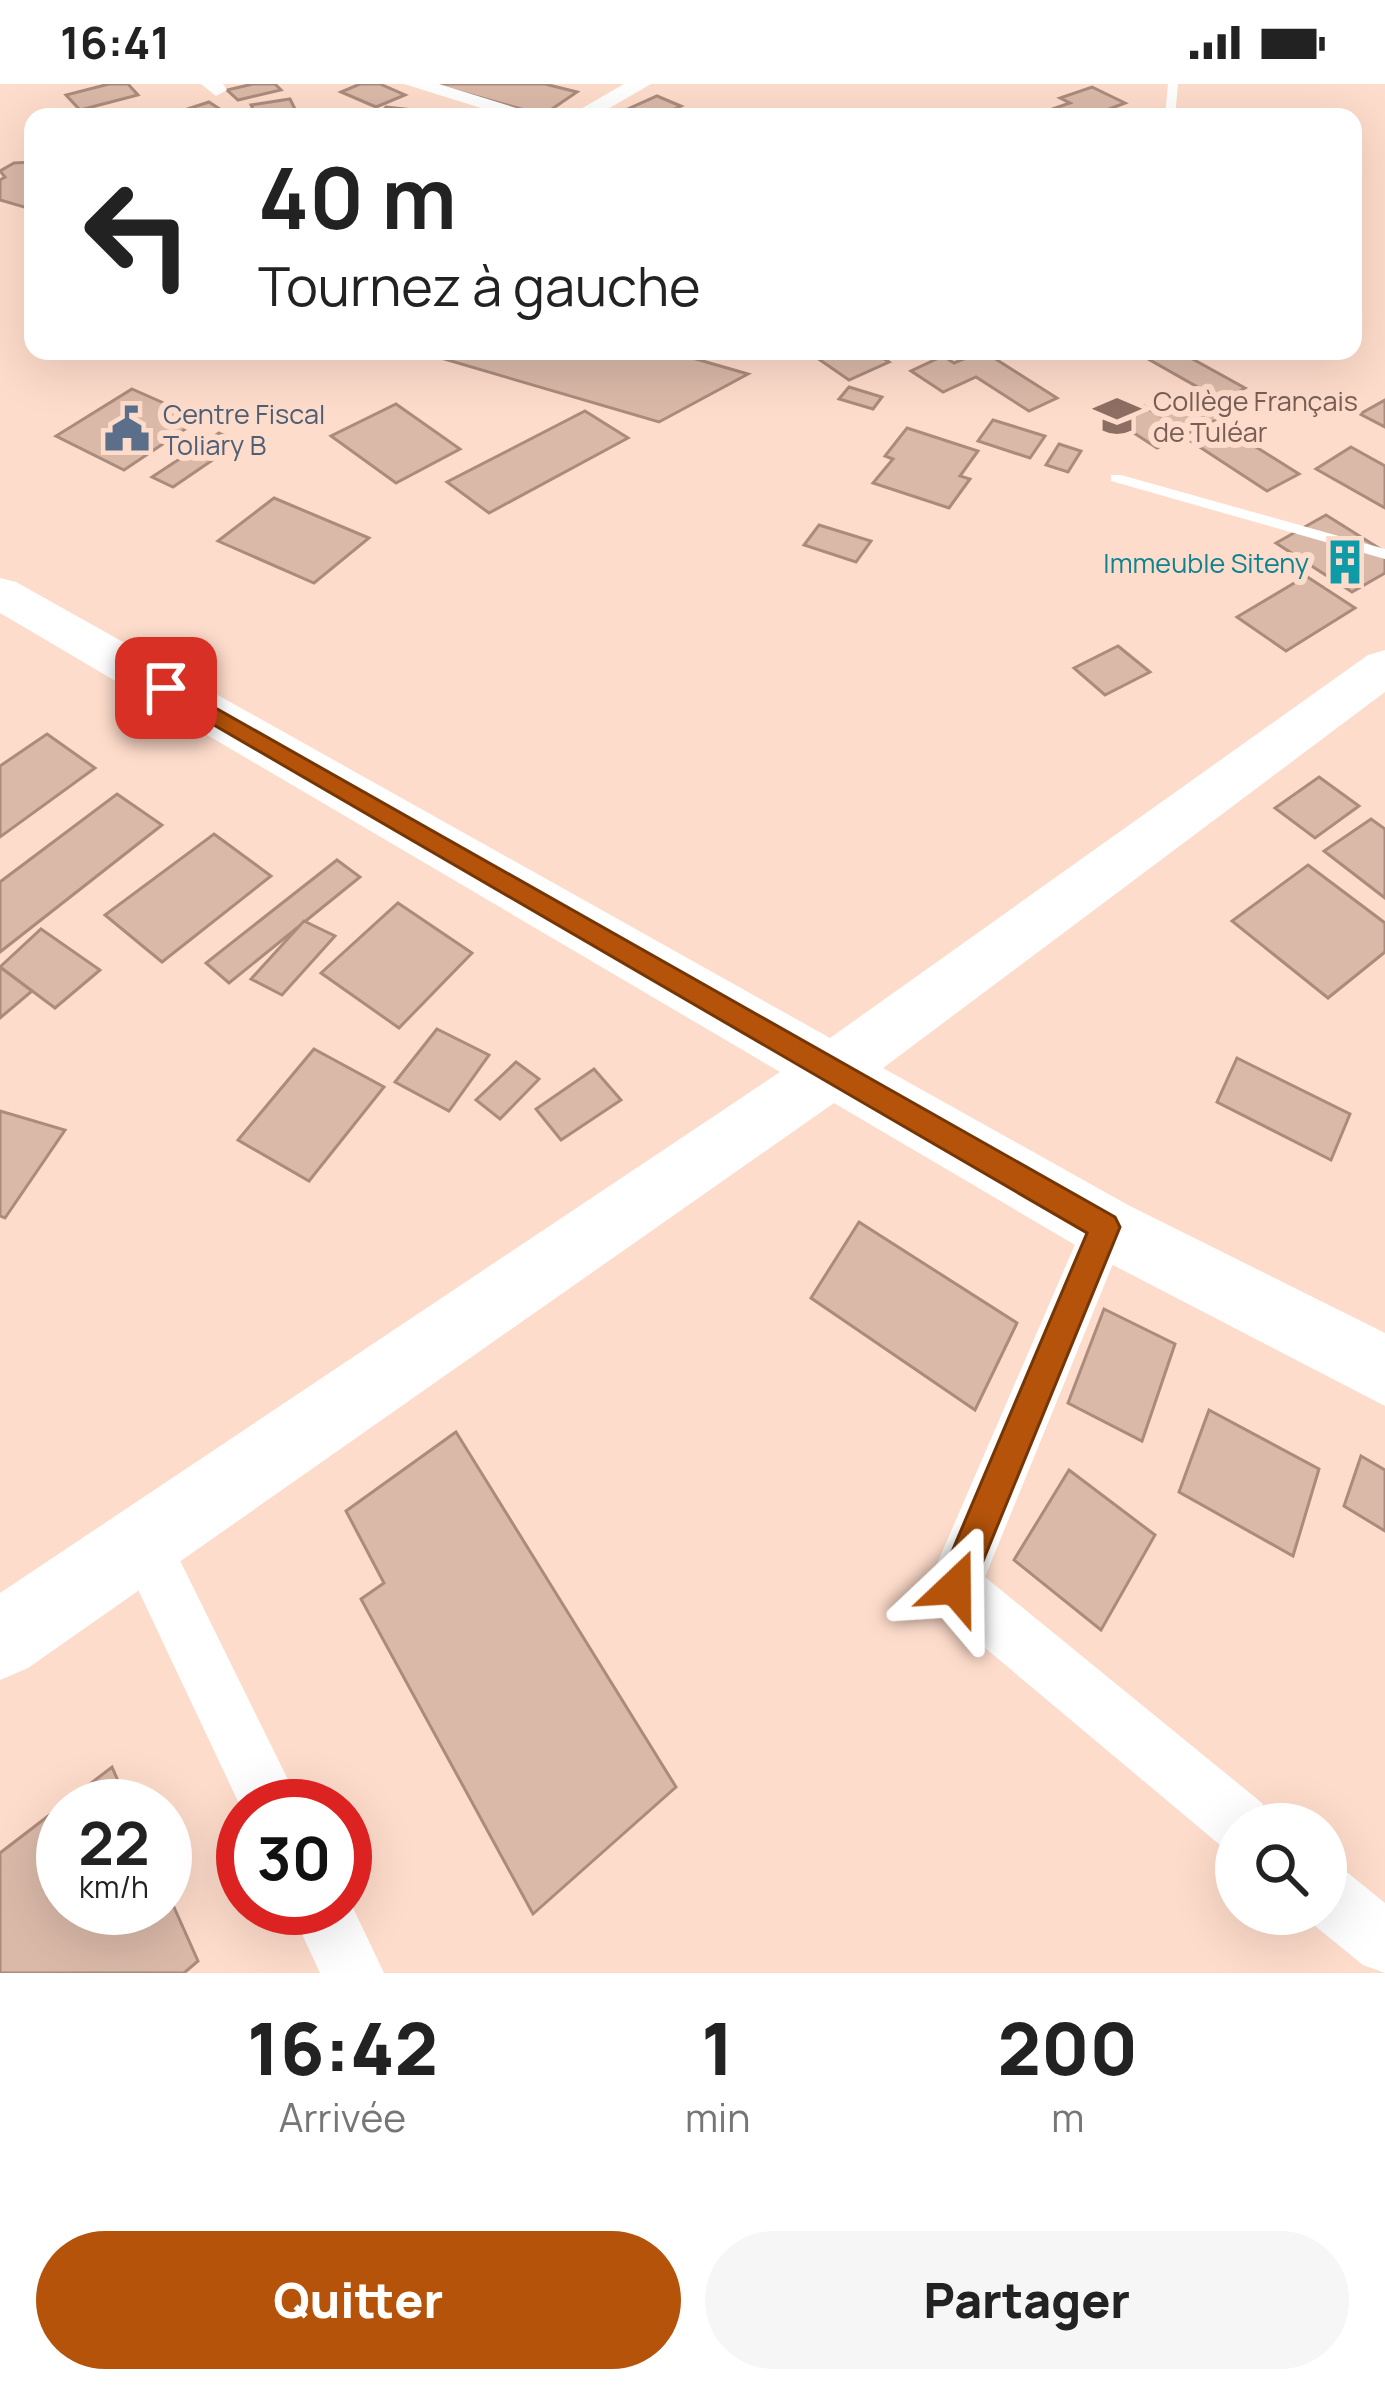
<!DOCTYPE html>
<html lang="fr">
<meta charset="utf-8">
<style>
body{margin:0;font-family:Manrope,sans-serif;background:#f6f6f6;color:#222;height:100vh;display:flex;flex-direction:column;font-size:45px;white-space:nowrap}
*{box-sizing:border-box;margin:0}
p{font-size:39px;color:#767676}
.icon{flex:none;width:66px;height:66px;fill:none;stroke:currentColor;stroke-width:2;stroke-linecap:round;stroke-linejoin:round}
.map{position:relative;height:1889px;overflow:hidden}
.sheet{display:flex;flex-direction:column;background:#fff;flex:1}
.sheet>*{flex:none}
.guide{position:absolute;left:24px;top:24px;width:1338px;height:252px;border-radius:24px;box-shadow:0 12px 48px #0002;background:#fff;color:#222;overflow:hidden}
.tools{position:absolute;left:1215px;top:1719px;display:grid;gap:24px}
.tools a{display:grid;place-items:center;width:132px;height:132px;border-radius:50%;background:#fff;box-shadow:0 12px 48px #0002;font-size:60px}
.speed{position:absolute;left:36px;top:1695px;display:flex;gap:24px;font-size:60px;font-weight:700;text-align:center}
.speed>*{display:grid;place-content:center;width:156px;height:156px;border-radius:50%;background:#fff;box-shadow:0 12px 48px #0002;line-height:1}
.speed small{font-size:30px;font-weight:400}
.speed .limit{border:18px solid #d22;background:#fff;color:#111}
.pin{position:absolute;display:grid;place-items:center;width:102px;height:102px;color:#fff;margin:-51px;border-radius:24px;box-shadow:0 6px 18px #0006}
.me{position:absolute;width:132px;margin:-66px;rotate:23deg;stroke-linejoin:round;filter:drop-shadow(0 0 9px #0008)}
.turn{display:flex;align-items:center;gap:42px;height:252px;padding:0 36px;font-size:54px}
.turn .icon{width:156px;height:156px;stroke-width:2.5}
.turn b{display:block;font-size:84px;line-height:102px}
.eta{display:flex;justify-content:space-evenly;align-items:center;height:204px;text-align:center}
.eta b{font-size:72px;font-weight:800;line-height:84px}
.action{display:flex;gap:24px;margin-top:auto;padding:24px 36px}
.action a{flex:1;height:138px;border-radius:72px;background:#b45309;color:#fff;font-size:48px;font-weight:800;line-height:138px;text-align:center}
.action a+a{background:#f6f6f6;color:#222}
.status{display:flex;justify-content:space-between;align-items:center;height:84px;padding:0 60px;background:#fff;direction:ltr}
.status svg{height:33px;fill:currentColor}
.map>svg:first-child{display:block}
.building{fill:#dab9a8;stroke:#ab8b7c;stroke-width:3}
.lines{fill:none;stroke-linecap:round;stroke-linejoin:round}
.lane{fill:#fff;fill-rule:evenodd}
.street{fill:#fff;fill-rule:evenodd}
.secondary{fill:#fff;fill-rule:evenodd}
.route{fill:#b45309;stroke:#753606;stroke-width:3}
.labels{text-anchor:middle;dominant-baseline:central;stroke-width:12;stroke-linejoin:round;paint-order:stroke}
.far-education-label{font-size:27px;fill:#785e54;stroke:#fedccb;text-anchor:start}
.far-service-label{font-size:27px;fill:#4e5e75;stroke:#fedccb;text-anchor:start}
.far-culture-label{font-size:27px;fill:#0d838f;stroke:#fedccb;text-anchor:end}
</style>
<div class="status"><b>16:41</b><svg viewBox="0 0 49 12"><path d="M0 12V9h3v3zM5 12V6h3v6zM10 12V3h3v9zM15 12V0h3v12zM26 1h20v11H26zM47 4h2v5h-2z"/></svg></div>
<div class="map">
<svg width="1385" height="1889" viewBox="0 0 1385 1889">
<rect width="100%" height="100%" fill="#fedccb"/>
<!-- building -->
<g class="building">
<polygon points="109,0 128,0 138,11 80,26 66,11"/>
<polygon points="253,0 275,0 281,6 238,16 227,6"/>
<polygon points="360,0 380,0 405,11 376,23 341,8"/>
<polygon points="432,0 545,0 577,8 543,31"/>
<polygon points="1092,3 1125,19 1112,24 1131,33 1035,31 1070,19 1060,14"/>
<polygon points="657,12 681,22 657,33 628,25"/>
<polygon points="290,15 296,27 257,33 251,21"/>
<polygon points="209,18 232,33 163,33"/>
<polygon points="386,23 432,28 428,33 378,33"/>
<polygon points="33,78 33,118 24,123 0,116 0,96 5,93 0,87 14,79"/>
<polygon points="442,267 668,267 748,290 659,338 434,272"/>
<polygon points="807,267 844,267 855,274 872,267 889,278 849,296"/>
<polygon points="983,267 1057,314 1029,327 976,293 943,308 911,287 943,272 954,279"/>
<polygon points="1134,267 1178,267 1245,304 1224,316 1239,325 1157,364 1114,336 1144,322 1160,332 1208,309"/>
<polygon points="849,303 882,313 873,325 839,315"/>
<polygon points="132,305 200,335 124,386 56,352"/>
<polygon points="1385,316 1385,343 1360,330"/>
<polygon points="396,320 460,365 396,399 331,352"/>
<polygon points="585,327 628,354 489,429 447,398"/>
<polygon points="993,336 1045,352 1030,374 978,357"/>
<polygon points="1224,343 1299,390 1267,407 1192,358"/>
<polygon points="907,344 978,367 960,392 970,395 949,424 873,399 893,375 885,372"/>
<polygon points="219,349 239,358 173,403 152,393"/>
<polygon points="1059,360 1081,367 1068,388 1046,381"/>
<polygon points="1351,363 1385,382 1385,424 1316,385"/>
<polygon points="274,414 369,454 314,499 218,457"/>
<polygon points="1326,431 1385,468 1385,489 1352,508 1276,459"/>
<polygon points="819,441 871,457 856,478 804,461"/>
<polygon points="1306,492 1355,524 1286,567 1237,533"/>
<polygon points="1118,562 1150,588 1105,611 1074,584"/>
<polygon points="47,650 95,684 0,753 0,682"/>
<polygon points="1319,693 1359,722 1315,754 1275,724"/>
<polygon points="117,710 162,741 0,868 0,798"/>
<polygon points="1371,735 1385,745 1385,814 1324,767"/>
<polygon points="214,750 271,792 162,878 105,831"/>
<polygon points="337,776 360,793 229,899 206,879"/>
<polygon points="1308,781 1385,839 1385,868 1328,914 1232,837"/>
<polygon points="398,819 472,869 399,944 321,889"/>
<polygon points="304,837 335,852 282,911 251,895"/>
<polygon points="41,845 100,886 55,924 0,883"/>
<polygon points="0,883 32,907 0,934"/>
<polygon points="437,945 489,971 449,1027 395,998"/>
<polygon points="314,965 384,1003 309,1097 238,1056"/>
<polygon points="1237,974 1350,1030 1331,1076 1217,1018"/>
<polygon points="516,978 539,995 500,1035 476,1016"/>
<polygon points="594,985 621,1016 561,1056 536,1025"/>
<polygon points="0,1027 65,1046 5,1134 0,1132"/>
<polygon points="859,1138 1017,1239 975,1326 811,1214"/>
<polygon points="1104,1225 1175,1260 1142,1357 1068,1319"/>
<polygon points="1209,1326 1319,1385 1293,1472 1179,1408"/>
<polygon points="456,1348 676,1703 533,1830 361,1515 384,1499 346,1427"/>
<polygon points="1361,1372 1385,1386 1385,1447 1344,1422"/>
<polygon points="1069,1386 1155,1451 1101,1546 1014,1476"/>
<polygon points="112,1683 129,1722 63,1722 63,1824 165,1824 165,1803 198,1877 184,1889 0,1889 0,1769"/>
</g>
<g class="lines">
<!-- lane -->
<g class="lane">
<polygon points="1168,0 1178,0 1175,33 1165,33"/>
<polygon points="1111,391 1121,391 1385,465 1385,475 1111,397"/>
</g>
<!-- street -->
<g class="street">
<polygon points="201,0 223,0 227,6 216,12"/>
<polygon points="404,0 439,0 545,33 510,33"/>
<polygon points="624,0 651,0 594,33 567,33"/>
<polygon points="1105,1121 1121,1128 1128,1143 985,1493 1262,1719 1271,1740 1236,1740 1236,1768 1220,1761 935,1522 927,1503 1089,1128"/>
<polygon points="143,1432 162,1440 301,1722 243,1722 243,1728 116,1459 124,1440"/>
<polygon points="1326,1780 1348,1789 1385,1819 1385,1889 1363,1881 1304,1833 1326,1830"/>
<polygon points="345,1807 384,1889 320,1889 290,1824 345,1824"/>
</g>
<!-- secondary -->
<polygon class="secondary" points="0,494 16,498 830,954 1368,571 1385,566 1385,608 883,984 1128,1121 1385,1249 1385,1322 1082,1165 834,1019 28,1584 0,1596 0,1509 780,988 0,529"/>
</g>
<!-- route -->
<polygon class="route" points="166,596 1115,1133 1120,1143 967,1516 955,1521 942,1516 937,1503 1087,1149 159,609 159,598"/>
<!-- icons -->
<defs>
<g id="school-bare" transform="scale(3.6)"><path d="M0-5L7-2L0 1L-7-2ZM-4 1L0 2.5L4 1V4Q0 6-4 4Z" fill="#8d6e63" stroke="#fedccb" stroke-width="2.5" paint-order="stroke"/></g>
<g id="civic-bare" transform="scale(3.6)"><path d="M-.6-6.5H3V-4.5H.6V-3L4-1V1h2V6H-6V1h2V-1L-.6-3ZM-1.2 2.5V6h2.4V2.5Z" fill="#5c6f8a" stroke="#fedccb" stroke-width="2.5" paint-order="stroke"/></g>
<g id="building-bare" transform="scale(3.6)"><path d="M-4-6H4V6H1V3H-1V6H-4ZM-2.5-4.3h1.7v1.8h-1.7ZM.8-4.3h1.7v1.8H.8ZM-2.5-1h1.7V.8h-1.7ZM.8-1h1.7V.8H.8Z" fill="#0f9aa8" stroke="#fedccb" stroke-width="2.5" paint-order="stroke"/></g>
</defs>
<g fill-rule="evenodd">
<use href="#school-bare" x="1117" y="332"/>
<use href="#civic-bare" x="127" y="345"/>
<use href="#building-bare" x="1345" y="478"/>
</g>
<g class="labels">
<!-- far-education labels -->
<g class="far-education-label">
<text x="1153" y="316">Collège Français<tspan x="1153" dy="31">de Tuléar</tspan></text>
</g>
<!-- far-service labels -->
<g class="far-service-label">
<text x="163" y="329">Centre Fiscal<tspan x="163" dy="31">Toliary B</tspan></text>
</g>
<!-- far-culture labels -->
<g class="far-culture-label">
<text x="1309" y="478">Immeuble Siteny</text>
</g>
</g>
</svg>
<div class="tools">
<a><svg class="icon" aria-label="search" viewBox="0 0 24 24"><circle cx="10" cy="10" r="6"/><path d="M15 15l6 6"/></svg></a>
</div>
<div class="speed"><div>22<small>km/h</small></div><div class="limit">30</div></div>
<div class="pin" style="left:166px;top:604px;background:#d93025"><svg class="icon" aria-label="arrive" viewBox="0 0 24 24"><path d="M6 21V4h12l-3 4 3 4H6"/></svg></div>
<svg class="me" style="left:955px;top:1503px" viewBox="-20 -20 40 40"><path d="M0-17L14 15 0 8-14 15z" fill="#b45309" stroke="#fff" stroke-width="4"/></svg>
<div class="guide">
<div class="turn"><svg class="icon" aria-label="left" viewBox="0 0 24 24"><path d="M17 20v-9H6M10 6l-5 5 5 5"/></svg><div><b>40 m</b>Tournez à gauche</div></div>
</div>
</div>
<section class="sheet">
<div class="eta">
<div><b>16:42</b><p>Arrivée</p></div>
<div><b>1</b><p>min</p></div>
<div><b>200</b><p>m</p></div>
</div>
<div class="action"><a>Quitter</a><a>Partager</a></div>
</section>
